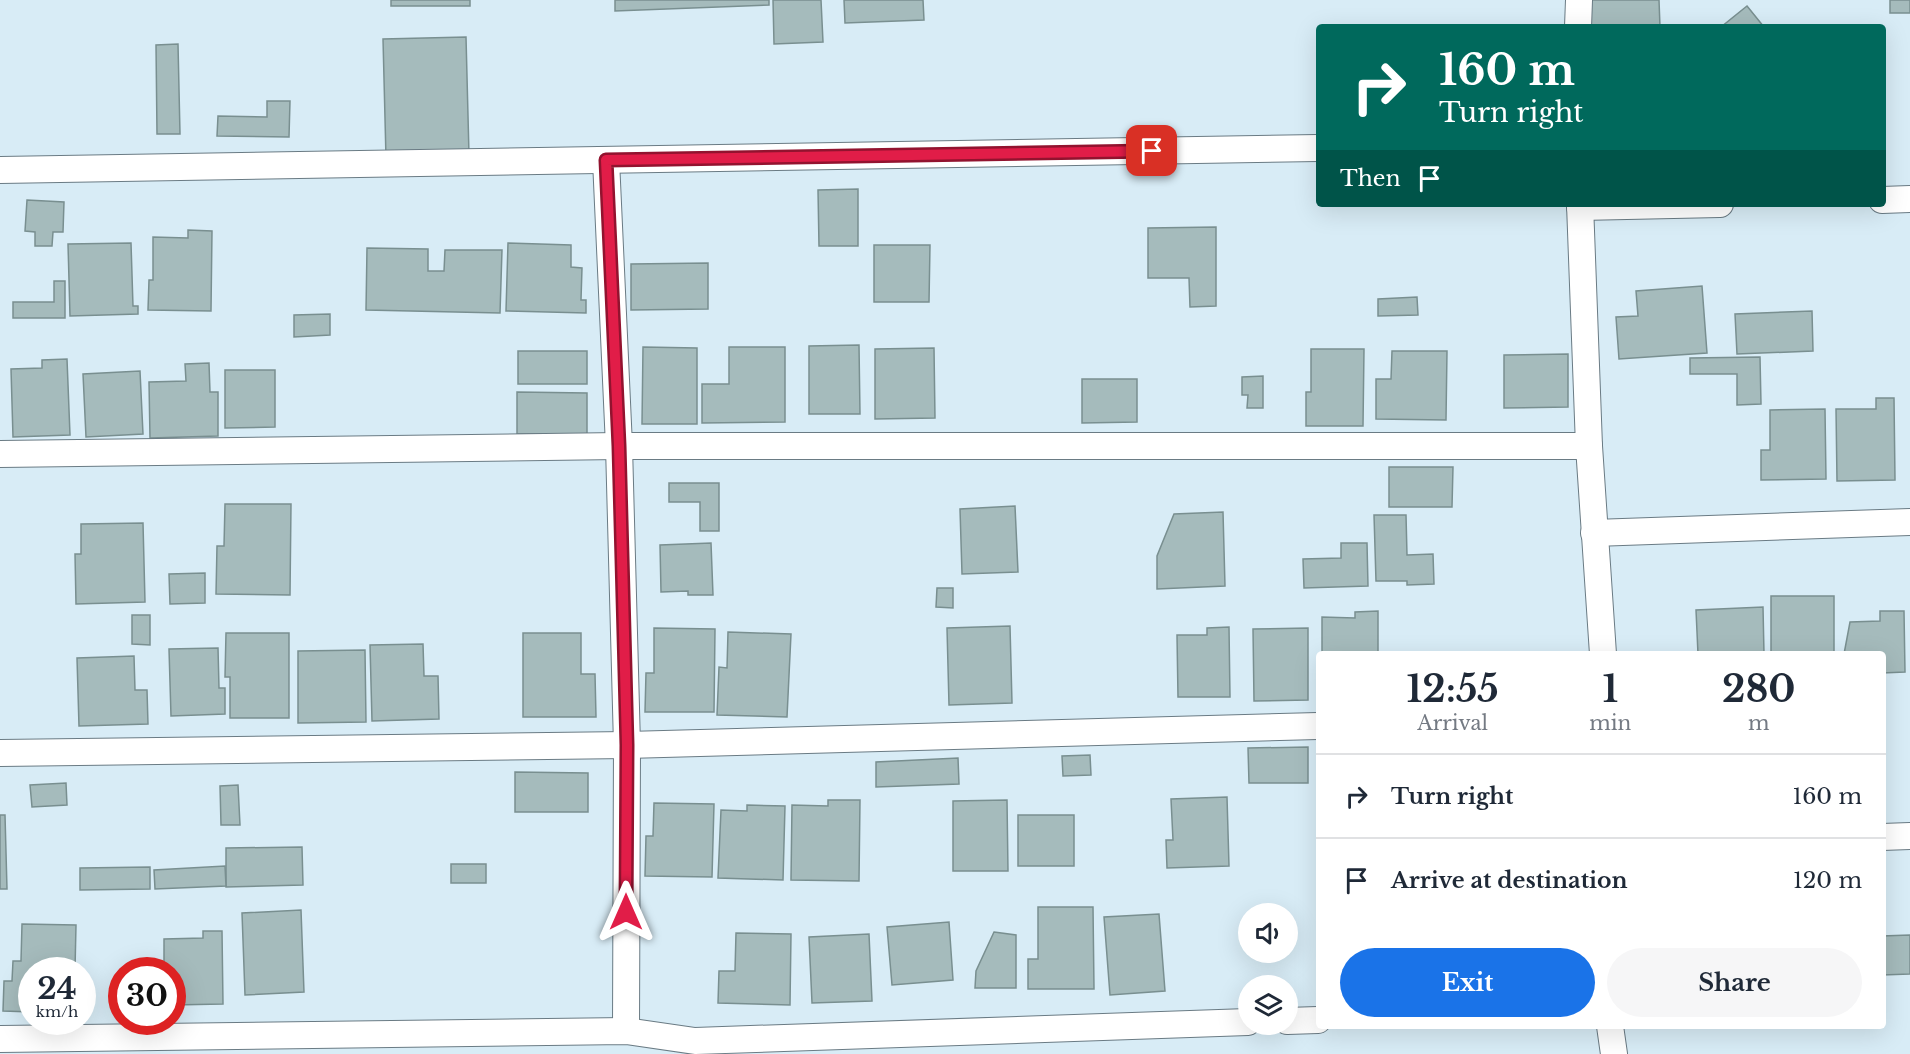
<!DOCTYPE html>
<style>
body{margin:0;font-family:"Libre Baskerville",serif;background:#f6f6f7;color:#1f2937;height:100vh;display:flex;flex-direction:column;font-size:22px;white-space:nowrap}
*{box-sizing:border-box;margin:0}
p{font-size:20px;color:#747a83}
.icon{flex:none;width:33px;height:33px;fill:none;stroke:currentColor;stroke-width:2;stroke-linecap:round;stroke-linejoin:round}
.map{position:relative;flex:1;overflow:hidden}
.sheet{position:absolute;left:1316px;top:651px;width:570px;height:378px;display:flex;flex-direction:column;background:#fff;border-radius:6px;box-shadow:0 6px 24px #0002}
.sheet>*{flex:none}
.guide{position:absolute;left:1316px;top:24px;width:570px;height:183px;border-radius:6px;box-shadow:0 6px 24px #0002;background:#00695c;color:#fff;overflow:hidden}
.controls{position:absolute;left:1238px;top:903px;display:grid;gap:12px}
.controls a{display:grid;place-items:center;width:60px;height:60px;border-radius:50%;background:#fff;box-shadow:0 6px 24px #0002;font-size:30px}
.speed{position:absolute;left:18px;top:957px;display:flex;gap:12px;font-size:30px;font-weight:700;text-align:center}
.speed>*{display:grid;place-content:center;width:78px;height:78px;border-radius:50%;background:#fff;box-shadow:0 6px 24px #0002;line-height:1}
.speed small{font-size:15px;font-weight:400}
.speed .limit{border:9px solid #d22;background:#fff;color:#111}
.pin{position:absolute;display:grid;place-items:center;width:51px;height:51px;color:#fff;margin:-26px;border-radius:12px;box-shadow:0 3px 9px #0006}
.me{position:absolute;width:66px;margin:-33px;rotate:0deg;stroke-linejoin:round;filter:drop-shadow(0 0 4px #0008)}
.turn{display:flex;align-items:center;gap:21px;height:126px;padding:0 24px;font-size:27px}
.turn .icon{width:78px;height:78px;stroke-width:2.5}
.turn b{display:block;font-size:42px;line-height:51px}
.then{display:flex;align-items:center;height:57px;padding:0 24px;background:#0003;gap:12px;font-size:22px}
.eta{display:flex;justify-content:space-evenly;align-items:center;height:102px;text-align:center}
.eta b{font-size:36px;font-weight:700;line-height:42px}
.button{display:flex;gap:12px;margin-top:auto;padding:12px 24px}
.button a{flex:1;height:69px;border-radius:36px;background:#1a73e8;color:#fff;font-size:24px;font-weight:700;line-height:69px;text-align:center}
.button a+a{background:#f6f6f7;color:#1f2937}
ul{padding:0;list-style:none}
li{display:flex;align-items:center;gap:18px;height:84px;padding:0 24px;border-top:2px solid #e0e1e3}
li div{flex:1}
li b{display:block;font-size:22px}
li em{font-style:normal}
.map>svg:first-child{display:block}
.building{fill:#a5bbbc;stroke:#798f90;stroke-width:1.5}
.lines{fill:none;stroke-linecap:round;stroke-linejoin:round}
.minor-casing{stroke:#6a7b84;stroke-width:28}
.minor{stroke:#fff;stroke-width:26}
.route-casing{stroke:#92132f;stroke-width:15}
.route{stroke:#e11d48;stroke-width:10}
</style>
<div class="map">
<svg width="1910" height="1054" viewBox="0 0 1910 1054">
<rect width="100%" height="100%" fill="#d8ecf6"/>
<!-- building -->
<g class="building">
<rect x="391" y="0" width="79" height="6"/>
<polygon points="615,0 769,0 769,5 615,11"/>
<polygon points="773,0 821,0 823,42 774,44"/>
<polygon points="844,0 923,0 924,20 845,23"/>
<polygon points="1588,0 1659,0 1660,27 1588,27"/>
<rect x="1890" y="0" width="20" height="13"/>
<polygon points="1747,6 1764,27 1721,27"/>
<polygon points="466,37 469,155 386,158 383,39"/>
<polygon points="178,44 180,134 157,134 156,45"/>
<polygon points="267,101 290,101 289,137 217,136 218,116 267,117"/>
<polygon points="858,189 858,246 819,246 818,190"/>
<polygon points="27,200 64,202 63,232 53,232 52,246 35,246 35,232 25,231"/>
<polygon points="1216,227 1216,306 1190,307 1189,278 1148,278 1148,228"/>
<polygon points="188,230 212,231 211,311 148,310 149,280 153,280 153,237 188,238"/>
<polygon points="131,243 133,306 138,306 138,314 70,316 68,244"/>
<polygon points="508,243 571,245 571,267 582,268 581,300 586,300 586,313 506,311"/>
<polygon points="874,245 930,245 929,302 874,302"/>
<polygon points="367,248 428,249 428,271 444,271 445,250 502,250 500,313 366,310"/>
<polygon points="708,263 708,309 631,310 631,264"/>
<polygon points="54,281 65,281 65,318 13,318 13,302 54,302"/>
<polygon points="1702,286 1707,353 1619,359 1616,317 1638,316 1636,291"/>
<polygon points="1417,297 1418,315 1378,316 1378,299"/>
<polygon points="1812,311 1813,351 1737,354 1735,314"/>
<polygon points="330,314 330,335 294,337 294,315"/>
<polygon points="859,345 860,414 809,414 809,346"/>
<polygon points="643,347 697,348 697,424 642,424"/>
<polygon points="729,347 785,347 785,422 702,423 702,384 729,384"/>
<polygon points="934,348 935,418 875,419 875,349"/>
<polygon points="1311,349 1364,349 1363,426 1306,426 1306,392 1311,392"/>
<rect x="518" y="351" width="69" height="33"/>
<polygon points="1392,351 1447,351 1446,420 1376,419 1376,379 1391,379"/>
<polygon points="1568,354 1568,407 1504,408 1504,355"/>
<polygon points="1760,357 1761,404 1737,405 1737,374 1690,374 1690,358"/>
<polygon points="67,359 70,435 13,437 11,369 42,368 42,360"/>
<polygon points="209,363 210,392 218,392 218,436 150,438 149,382 186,381 185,364"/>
<polygon points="225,370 275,370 275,427 225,428"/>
<polygon points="140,371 143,434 86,437 83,374"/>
<polygon points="1263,376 1263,408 1247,408 1248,395 1242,395 1242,377"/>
<polygon points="1082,379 1137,379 1137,422 1082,423"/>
<polygon points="517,392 587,393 587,434 517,434"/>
<polygon points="1876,398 1894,398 1895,480 1837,481 1836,409 1876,409"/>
<polygon points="1825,409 1826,479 1761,480 1761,450 1770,450 1770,410"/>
<polygon points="1389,467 1453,467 1452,507 1389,507"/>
<polygon points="669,483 719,483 719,531 700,531 700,502 669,502"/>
<polygon points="225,504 291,504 290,595 216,594 217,546 224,546"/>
<polygon points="1015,506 1018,572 962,574 960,509"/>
<polygon points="1223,512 1225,586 1157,589 1157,556 1174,514"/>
<polygon points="1374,515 1406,515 1407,555 1433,554 1434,584 1407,585 1407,581 1376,581"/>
<polygon points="143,523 145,602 76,604 75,554 81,554 81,524"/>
<polygon points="711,543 713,595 688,595 688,591 661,592 660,545"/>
<polygon points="1341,543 1367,543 1368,586 1304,588 1303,559 1341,558"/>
<polygon points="205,573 205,603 170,604 169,574"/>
<polygon points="937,588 953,588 953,608 936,607"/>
<rect x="1771" y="596" width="63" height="58"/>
<polygon points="1763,607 1764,654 1698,654 1696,610"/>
<polygon points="1378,611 1378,654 1322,654 1322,617 1355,618 1355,612"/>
<polygon points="1880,611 1904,611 1905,672 1882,673 1882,654 1844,654 1850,622 1880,621"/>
<polygon points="132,615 150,615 150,645 132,644"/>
<polygon points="1010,626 1012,703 949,705 947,628"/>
<polygon points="1229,627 1230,697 1178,697 1177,635 1207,635 1207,628"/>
<polygon points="654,628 715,629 714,712 645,712 646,673 654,673"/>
<polygon points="1308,628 1308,700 1254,701 1253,629"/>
<polygon points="728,632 791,634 787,717 717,715 719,667 727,668"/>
<polygon points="226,633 289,633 289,718 230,718 230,677 225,677"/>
<polygon points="523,633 581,633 581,674 595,674 596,717 523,717"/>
<polygon points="423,644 424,676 438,676 439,719 372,721 370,645"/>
<polygon points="218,648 219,688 225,688 225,714 171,716 169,649"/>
<polygon points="365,650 366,722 298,723 298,651"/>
<polygon points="134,656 135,690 147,690 148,724 79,726 77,658"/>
<polygon points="1308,747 1308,783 1249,783 1248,748"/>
<polygon points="1090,755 1091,775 1063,776 1062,756"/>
<polygon points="958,758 959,784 876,787 876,762"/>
<polygon points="515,772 588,773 588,812 515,812"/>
<polygon points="66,783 67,805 32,807 30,785"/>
<polygon points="238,785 240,825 221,825 220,786"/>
<polygon points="1227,797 1229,866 1167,868 1166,840 1173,840 1171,799"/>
<polygon points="828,800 860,800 859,881 791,880 792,805 828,806"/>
<polygon points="1007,800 1008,871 953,871 953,801"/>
<polygon points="654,803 714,804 712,877 645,876 646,836 653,836"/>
<polygon points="747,805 785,806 783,880 718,878 721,810 747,811"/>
<polygon points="0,815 5,815 7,889 0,889"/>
<rect x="1018" y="815" width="56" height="51"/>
<polygon points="302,847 303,885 226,887 226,848"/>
<rect x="451" y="864" width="35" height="19"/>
<polygon points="225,866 226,886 155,889 154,870"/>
<polygon points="150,867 150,889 80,890 80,868"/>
<polygon points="1038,907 1093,907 1094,989 1028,989 1028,959 1038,959"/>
<polygon points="301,910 304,992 245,995 242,913"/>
<polygon points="1159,914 1165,991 1110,995 1104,917"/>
<polygon points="949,922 953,980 892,985 887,927"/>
<polygon points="22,924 76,925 75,970 32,970 32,1012 3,1011 4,981 12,981 13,961 21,961"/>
<polygon points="203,931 222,931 223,1004 172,1005 172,970 164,970 164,939 203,938"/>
<polygon points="994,932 1016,935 1016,988 975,988 976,971"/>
<polygon points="736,933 791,934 790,1005 718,1003 719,971 735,971"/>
<polygon points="869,934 872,1001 812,1003 809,937"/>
<polygon points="1910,935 1910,974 1882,975 1882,936"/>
</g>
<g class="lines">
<!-- minor casing -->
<g class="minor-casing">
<g id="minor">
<polyline points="1578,27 1579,0"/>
<polyline points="606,160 619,446 627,745 626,1031"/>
<polyline points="0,170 1318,148"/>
<polyline points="1882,200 1910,199"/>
<polyline points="1580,204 1589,446 1603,654"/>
<polyline points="1580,207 1720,204"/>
<polyline points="0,454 619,446 1589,446"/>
<polyline points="1594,533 1910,522"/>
<polyline points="0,753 627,745 1318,726"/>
<polyline points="1882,837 1910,836"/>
<polyline points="1287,1021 1318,1020"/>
<polyline points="1610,1026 1614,1054"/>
<polyline points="0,1039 626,1031 695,1041 1248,1022"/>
</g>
</g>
<!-- minor -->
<use href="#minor" class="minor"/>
</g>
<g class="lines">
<!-- route casing -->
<g class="route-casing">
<polyline id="route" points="626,912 627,745 619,446 606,160 1152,151"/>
</g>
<!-- route -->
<use href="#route" class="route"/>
</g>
</svg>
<div class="controls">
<a><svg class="icon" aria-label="sound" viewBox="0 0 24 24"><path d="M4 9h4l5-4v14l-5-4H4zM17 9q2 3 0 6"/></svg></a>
<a><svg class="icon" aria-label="layers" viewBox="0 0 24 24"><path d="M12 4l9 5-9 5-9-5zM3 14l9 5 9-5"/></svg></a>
</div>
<div class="speed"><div>24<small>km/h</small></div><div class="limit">30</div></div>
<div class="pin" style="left:1152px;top:151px;background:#d93025"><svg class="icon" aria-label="arrive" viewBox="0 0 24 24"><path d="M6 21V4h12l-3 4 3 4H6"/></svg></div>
<svg class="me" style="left:626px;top:912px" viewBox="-20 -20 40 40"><path d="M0-17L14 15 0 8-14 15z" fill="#e11d48" stroke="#fff" stroke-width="4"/></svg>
<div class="guide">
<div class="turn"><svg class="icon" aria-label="right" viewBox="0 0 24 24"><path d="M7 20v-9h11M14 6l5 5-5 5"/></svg><div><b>160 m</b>Turn right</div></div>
<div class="then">Then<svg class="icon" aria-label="arrive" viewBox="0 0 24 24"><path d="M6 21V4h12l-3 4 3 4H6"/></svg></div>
</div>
<section class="sheet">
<div class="eta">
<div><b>12:55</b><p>Arrival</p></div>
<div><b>1</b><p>min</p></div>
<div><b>280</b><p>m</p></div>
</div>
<ul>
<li><svg class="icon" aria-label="right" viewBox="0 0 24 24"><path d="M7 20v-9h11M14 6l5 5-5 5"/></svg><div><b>Turn right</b></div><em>160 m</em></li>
<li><svg class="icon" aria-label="arrive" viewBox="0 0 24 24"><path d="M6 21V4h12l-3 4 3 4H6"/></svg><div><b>Arrive at destination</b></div><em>120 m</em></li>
</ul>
<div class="button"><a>Exit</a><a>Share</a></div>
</section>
</div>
